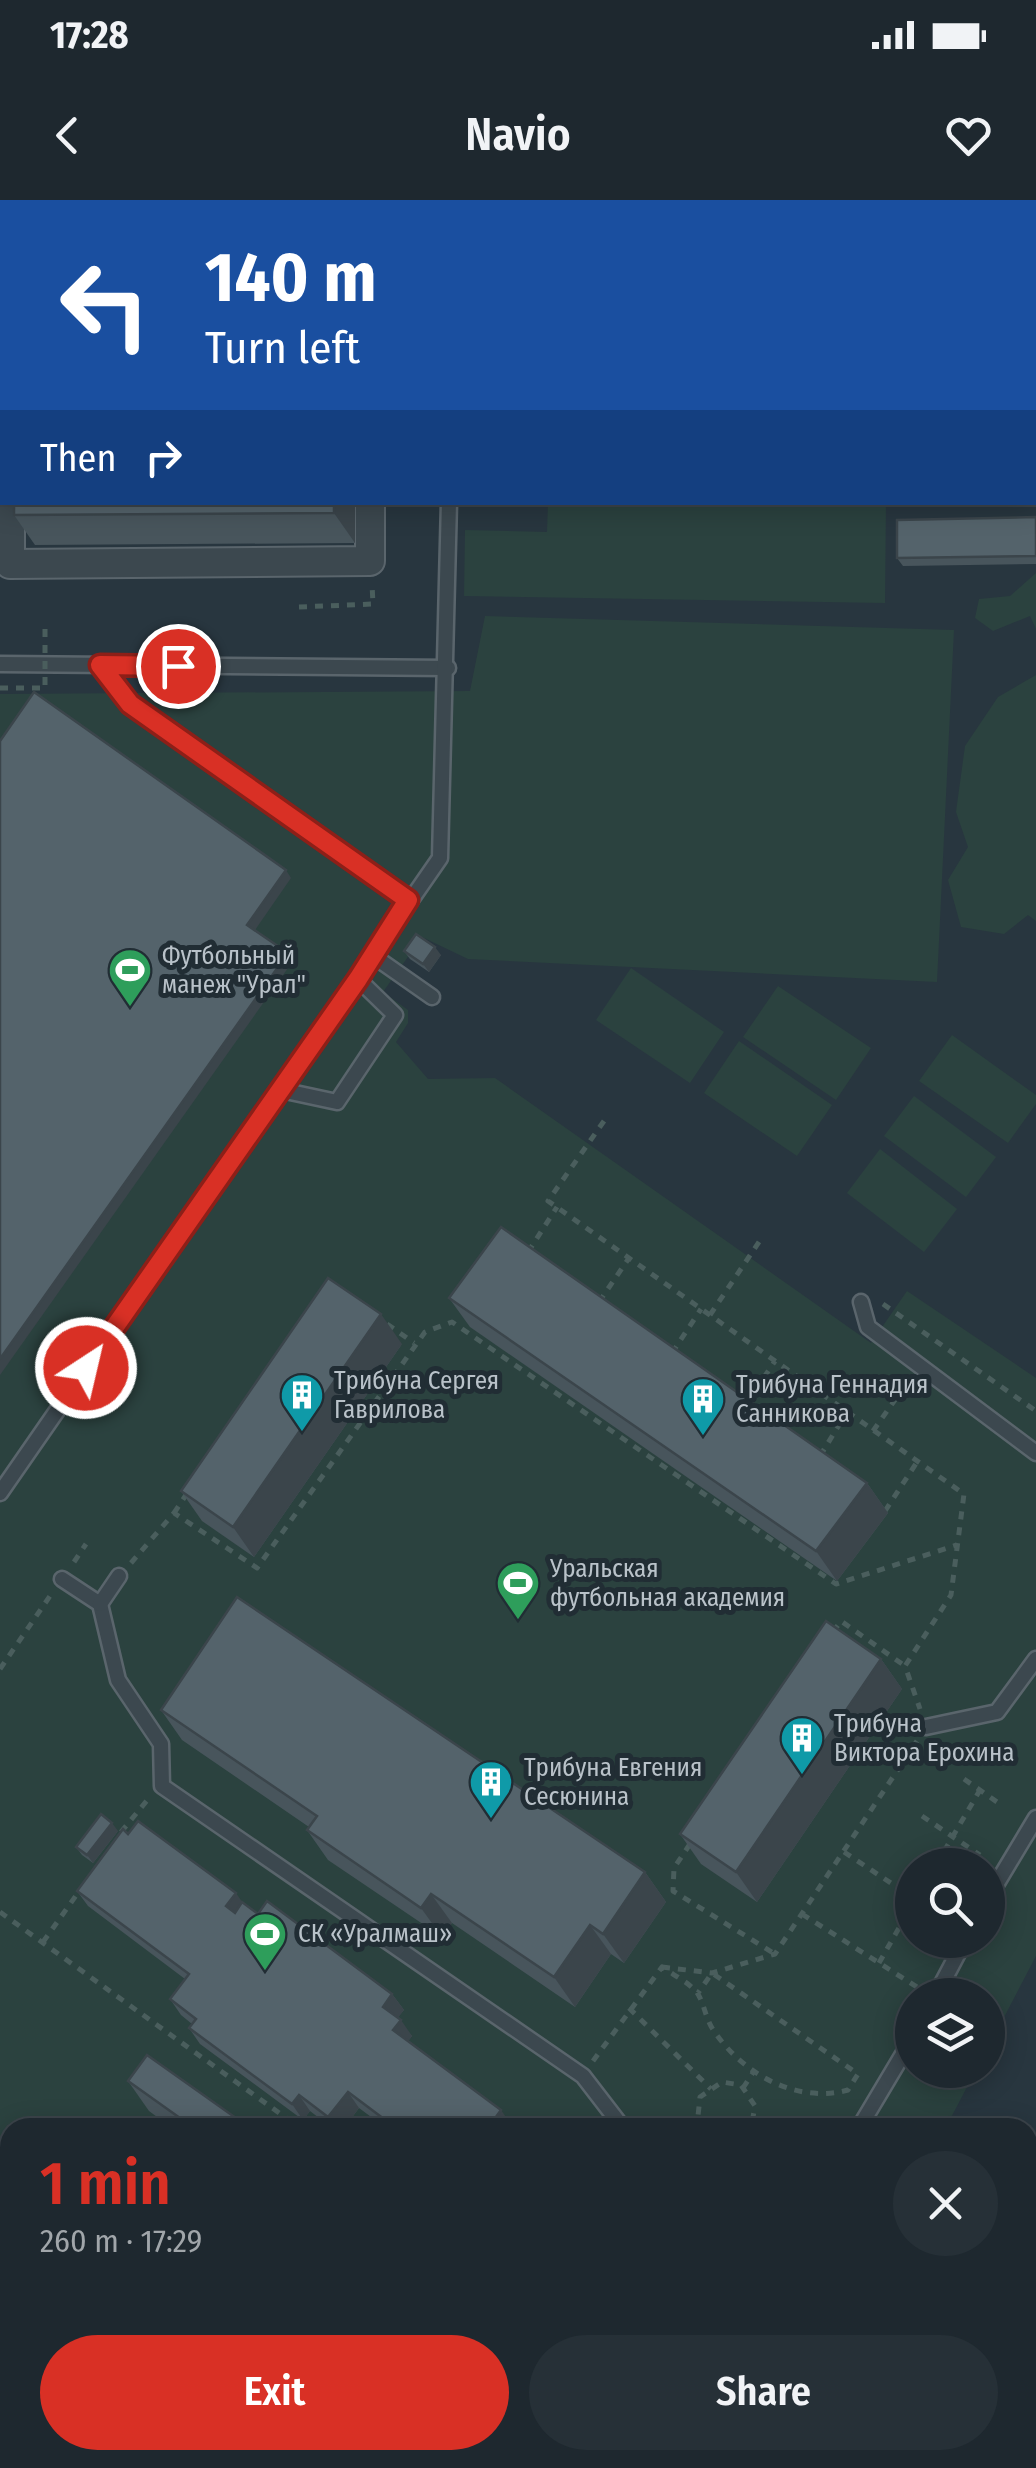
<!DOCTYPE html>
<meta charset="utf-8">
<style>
body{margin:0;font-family:"Fira Sans Condensed",sans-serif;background:#263037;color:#f1f3f6;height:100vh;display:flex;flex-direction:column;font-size:38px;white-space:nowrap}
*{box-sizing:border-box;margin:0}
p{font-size:32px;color:#a1a6aa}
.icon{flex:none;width:55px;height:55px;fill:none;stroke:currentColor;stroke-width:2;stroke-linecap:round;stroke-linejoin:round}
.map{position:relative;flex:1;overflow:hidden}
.panel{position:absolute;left:0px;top:1918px;width:1038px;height:352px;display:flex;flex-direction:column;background:#1e282f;border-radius:30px 30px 0 0;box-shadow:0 5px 25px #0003,0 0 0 2px #3c444b}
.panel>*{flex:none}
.hud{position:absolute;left:0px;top:0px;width:1038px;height:305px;box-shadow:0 5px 25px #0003,0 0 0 2px #3c444b;background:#1a4fa0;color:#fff;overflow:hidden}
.fabs{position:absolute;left:895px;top:1648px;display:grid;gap:20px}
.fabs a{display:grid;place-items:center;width:110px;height:110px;border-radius:50%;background:#1e282f;box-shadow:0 5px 25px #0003,0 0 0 2px #3c444b;font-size:50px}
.pin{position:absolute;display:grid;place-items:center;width:85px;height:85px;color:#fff;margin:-42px;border:5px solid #fff;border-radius:50%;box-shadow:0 2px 10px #0007}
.me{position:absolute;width:110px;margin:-55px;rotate:35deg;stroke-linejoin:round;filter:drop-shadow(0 0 8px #0008)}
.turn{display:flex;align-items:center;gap:35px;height:210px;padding:0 40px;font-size:45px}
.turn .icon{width:130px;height:130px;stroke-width:2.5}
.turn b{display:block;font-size:70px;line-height:85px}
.then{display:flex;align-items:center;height:95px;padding:0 40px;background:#0003;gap:20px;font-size:38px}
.round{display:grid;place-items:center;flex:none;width:105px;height:105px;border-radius:52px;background:#263037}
.headline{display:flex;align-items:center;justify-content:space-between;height:170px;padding:0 40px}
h1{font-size:60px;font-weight:600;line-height:75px;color:#d93025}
.primary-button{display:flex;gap:20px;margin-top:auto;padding:20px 40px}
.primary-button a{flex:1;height:115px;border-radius:60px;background:#d93025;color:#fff;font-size:40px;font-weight:600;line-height:115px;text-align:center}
.primary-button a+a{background:#263037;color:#f1f3f6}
.status{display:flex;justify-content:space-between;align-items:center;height:70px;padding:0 50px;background:#1e282f;direction:ltr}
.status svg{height:28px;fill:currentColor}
header{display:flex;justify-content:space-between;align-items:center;height:130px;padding:0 40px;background:#1e282f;font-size:45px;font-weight:600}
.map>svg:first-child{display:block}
.green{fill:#2b423f;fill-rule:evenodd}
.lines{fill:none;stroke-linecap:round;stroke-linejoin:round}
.lane-casing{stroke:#5a656c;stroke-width:19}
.street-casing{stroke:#5a656c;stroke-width:32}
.path{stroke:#4a5e5d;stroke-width:5;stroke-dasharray:8 8;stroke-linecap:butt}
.lane{stroke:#3c484f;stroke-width:14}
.street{stroke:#3c484f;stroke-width:28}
.path-bridge{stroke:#4a5e5d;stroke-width:5;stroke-dasharray:8 8;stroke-linecap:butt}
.wall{fill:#48555c}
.shaded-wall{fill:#3b454b}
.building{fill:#54636b;stroke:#3b454b;stroke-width:2.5}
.route-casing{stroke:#8d1f18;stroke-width:25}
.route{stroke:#d93025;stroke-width:18}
.labels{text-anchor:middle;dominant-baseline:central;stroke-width:10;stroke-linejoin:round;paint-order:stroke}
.poi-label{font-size:25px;fill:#b9c2c9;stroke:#212d34;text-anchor:start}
</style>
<div class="status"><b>17:28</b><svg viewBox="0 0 49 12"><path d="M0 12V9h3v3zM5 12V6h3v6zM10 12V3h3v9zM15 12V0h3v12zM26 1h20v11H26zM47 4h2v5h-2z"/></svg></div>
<header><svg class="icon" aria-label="back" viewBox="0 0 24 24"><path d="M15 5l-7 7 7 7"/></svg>Navio<svg class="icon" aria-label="heart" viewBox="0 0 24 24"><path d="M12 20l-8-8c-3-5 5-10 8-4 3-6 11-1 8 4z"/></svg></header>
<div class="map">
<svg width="1036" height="2268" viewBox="0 0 1036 2268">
<rect width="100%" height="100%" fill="#28363f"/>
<!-- green -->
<g class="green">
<polygon points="539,0 849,0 539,2"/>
<polygon points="548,303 886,303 885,403 464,396 465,330 547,332"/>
<polygon points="1036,373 1036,429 1030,416 993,431 975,418 979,399 1010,396"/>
<path d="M485,416L954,430L937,782L468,759L422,737L383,792L408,810V823L396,842L428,879L495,878L871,1143L907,1091L1036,1178V1756L988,1848V1795H912V1870H976L946,1927L10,1928V2260H444L438,2268H0V494L470,491ZM912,1665H988V1740H912Z"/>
<polygon points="1036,475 1036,721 1028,715 1004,734 961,727 948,680 968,647 956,612 965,546 998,497"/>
<polygon points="631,768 724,832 690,883 596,820"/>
<polygon points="778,786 871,848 836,900 743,837"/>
<polygon points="952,835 1036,895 1036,904 1008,943 919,881"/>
<polygon points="739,841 832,905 797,956 704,893"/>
<polygon points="914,896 996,957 966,997 884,936"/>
<polygon points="880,949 957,1009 924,1052 847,993"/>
</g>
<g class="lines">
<!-- lane casing -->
<g class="lane-casing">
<g id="lane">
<polyline points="529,2 529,0"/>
<polyline points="1035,191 1036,191"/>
<polyline points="0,464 448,468"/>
<polyline points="100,465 130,504 408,700"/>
<polyline points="372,755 432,797"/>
<polyline points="281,890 337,902 395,815 358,779"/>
<polyline points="861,1102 868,1127 1036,1253"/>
<polyline points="0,1293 440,658 449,302"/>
<polyline points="62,1379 100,1404 118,1480 161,1544 162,1586 583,1876 623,1928"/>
<polyline points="100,1404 119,1376"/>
<polyline points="926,1527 997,1512 1036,1459"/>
<polyline points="988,1698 1036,1618"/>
<polyline points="936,1795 965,1740"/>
<polyline points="859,1928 912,1839"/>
<polyline points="1028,2143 1036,2143"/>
<polyline points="833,2260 833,2268"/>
<polyline points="911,2260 912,2268"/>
</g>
</g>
<!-- street casing -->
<g class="street-casing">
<g id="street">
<polyline points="8,0 8,2"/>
<polyline points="368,0 368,2"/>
<polyline points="0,190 2,190"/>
<polyline points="10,302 10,364 370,361 370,302"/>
</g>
</g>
<!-- path -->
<g class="path">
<polyline points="299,407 373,404 372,384"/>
<polyline points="604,921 548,1001 964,1294 951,1395 905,1466 920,1509"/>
<polyline points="528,1052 557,1007"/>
<polyline points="599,1102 629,1058"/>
<polyline points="883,1104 1036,1211"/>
<polyline points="710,1115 763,1036"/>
<polyline points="387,1124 414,1143"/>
<polyline points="672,1153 701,1109"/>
<polyline points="746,1204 775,1161"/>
<polyline points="873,1231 909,1180"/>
<polyline points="820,1256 847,1212"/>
<polyline points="885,1311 917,1262"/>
<polyline points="174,1313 186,1295"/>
<polyline points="74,1362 86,1344"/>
<polyline points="131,1363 174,1313 257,1368 425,1132 452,1122 836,1384 957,1345"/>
<polyline points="833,1432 841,1421 905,1466"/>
<polyline points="0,1469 50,1396"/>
<polyline points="964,1579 997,1602"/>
<polyline points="922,1616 980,1655"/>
<polyline points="121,1632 149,1598"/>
<polyline points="690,1644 674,1668 673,1691 775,1754"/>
<polyline points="844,1652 912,1697"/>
<polyline points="936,1665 980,1590"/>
<polyline points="0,1712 300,1928"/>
<polyline points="802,1714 917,1787"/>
<polyline points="43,1742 80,1690"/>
<polyline points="879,1763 912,1705"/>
<polyline points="662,1767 712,1773 775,1754 917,1541"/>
<polyline points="629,1808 711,1889"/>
<path d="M593,1861L662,1767C673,1775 693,1784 699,1796C705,1807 706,1820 714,1831C743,1874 796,1904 848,1890L858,1874L712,1773L698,1793"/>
<polyline points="743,1888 754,1871"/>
<polyline points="706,1928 698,1916 700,1897 722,1882 741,1885 755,1906 751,1928"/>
<polyline points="1028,1963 1036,1977"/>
<polyline points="1028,2071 1036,2071"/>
</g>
<!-- lane -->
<use href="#lane" class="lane"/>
<!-- street -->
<use href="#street" class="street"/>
<!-- path-bridge -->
<polyline class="path-bridge" points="0,488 45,488 45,425"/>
</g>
<!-- wall -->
<g class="wall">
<polygon points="1036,0 1036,141 1035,141 1035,2"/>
<polygon points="355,302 355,343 35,345 14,315"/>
<polygon points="1036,317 1036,364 903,366 897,358"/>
<polygon points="404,751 441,755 429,772 410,759"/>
<polygon points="449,1098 867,1283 888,1313 837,1381 470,1127"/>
<polygon points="402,1144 254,1357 202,1321 181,1291"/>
<polygon points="881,1459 902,1489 757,1702 701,1664 680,1634"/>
<polygon points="161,1510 645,1672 666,1702 624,1763 611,1754 575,1807 452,1723 442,1737 328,1660 307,1630 309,1627 182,1540"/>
<polygon points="118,1631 93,1663 82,1655 76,1647"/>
<polygon points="77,1691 242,1702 258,1714 392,1794 404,1810 397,1818 412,1836 408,1841 512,1926 511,1928 386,1928 359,1908 344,1928 332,1928 310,1911 303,1920 200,1844 189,1828 192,1824 181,1815 170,1799 185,1779 88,1706"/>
<polygon points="128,1881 250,1928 172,1928 149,1911"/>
</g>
<!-- shaded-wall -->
<g class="shaded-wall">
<polygon points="334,302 355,302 355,343 334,313"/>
<polygon points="286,670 291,678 253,733 247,725"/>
<polygon points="435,747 441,755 429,772 423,764"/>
<polygon points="288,753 293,761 0,1175 0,1159"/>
<polygon points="381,1114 402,1144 254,1357 233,1327"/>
<polygon points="867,1283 888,1313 837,1381 816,1351"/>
<polygon points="881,1459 902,1489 757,1702 736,1672"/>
<polygon points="112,1623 118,1631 93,1663 87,1655"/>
<polygon points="645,1672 666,1702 624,1763 603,1734"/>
<polygon points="236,1693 247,1709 237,1722 226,1706"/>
<polygon points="431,1694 452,1723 442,1737 421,1708"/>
<polygon points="590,1725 611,1754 575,1807 554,1777"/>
<polygon points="392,1794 404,1810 394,1823 383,1807"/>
<polygon points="401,1820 412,1836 405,1846 393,1830"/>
<polygon points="348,1892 359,1908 344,1928 335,1928 328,1917"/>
<polygon points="299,1895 310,1911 303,1920 292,1904"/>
<polygon points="501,1910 512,1926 511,1928 488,1928"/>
<rect x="804" y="2260" width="6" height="8"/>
<rect x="877" y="2260" width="5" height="8"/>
</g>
<!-- building -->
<g class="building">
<rect x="12" y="0" width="321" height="2"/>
<polygon points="863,0 1036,0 1036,100 1035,2 863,2"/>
<rect x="1035" y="210" width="1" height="75"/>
<polygon points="14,302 334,302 334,313 14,315"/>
<polygon points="1036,317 1036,356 897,358 897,320"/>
<polygon points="34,492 286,670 247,725 288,753 0,1159 0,541"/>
<polygon points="416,734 435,747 423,764 404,751"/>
<polygon points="501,1027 867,1283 816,1351 449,1098"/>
<polygon points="328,1078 381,1114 233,1327 181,1291"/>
<polygon points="237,1397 645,1672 603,1734 590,1725 554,1777 431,1694 421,1708 307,1630 317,1616 161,1510"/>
<polygon points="826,1421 881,1459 736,1672 680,1634"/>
<polygon points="101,1614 112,1623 87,1655 76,1647"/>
<polygon points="138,1621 236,1693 226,1706 235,1713 242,1702 258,1714 267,1701 392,1794 383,1807 401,1820 393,1830 501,1910 488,1928 396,1928 348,1892 328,1917 299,1895 292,1904 189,1828 196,1819 170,1799 189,1774 77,1691 123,1629 128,1634"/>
<polygon points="147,1855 250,1928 194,1928 128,1881"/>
<polygon points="698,2260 727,2260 723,2268 694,2268"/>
<polygon points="756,2260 804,2260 804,2268 747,2268 747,2261"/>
<rect x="849" y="2260" width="28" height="8"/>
</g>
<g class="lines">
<!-- route casing -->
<g class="route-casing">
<polyline id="route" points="86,1168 358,779 408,700 130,504 100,465 178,466"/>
</g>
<!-- route -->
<use href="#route" class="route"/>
</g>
<!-- icons -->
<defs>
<g id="stadium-pin" transform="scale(2.25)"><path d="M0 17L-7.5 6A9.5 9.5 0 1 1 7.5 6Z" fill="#2e9e5b" stroke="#212d34"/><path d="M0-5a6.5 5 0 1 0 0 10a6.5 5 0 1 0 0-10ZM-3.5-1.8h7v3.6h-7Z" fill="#fff"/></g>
<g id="building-pin" transform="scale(2.25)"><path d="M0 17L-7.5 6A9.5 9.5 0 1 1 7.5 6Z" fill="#0f9aa8" stroke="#212d34"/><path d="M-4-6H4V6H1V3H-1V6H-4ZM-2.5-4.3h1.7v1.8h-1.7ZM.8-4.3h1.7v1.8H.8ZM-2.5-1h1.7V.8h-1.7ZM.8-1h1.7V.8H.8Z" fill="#fff"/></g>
</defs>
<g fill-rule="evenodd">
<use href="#stadium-pin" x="130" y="770"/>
<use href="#building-pin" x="302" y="1195"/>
<use href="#building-pin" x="703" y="1199"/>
<use href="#stadium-pin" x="518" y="1383"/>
<use href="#building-pin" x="802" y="1538"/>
<use href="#building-pin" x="491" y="1582"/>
<use href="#stadium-pin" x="265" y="1734"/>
</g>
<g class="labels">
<!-- poi labels -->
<g class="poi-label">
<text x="162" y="756">Футбольный<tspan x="162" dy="29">манеж "Урал"</tspan></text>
<text x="334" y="1181">Трибуна Сергея<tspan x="334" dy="29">Гаврилова</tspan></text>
<text x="736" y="1185">Трибуна Геннадия<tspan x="736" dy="29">Санникова</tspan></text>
<text x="550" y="1369">Уральская<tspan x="550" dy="29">футбольная академия</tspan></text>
<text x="834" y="1524">Трибуна<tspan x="834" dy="29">Виктора Ерохина</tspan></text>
<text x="524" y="1568">Трибуна Евгения<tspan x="524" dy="29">Сесюнина</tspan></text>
<text x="298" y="1734">СК «Уралмаш»</text>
</g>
</g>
</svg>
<div class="fabs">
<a><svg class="icon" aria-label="search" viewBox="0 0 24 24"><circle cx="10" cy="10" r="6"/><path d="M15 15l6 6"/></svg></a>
<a><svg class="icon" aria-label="layers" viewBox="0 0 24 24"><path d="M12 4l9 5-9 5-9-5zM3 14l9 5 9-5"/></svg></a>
</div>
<div class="pin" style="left:178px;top:466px;background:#d93025"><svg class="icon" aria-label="arrive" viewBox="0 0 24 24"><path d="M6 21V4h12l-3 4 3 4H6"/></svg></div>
<svg class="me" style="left:86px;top:1168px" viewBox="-20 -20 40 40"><circle r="17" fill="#d93025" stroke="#fff" stroke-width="3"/><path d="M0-11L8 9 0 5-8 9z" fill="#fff"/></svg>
<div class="hud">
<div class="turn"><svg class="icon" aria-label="left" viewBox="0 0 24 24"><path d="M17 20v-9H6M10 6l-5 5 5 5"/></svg><div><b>140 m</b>Turn left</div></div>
<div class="then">Then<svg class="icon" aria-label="right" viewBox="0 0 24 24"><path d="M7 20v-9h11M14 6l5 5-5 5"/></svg></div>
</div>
<section class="panel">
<div class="headline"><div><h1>1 min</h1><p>260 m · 17:29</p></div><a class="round"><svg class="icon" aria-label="close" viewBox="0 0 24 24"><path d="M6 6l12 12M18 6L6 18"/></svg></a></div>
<div class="primary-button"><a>Exit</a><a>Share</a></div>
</section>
</div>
